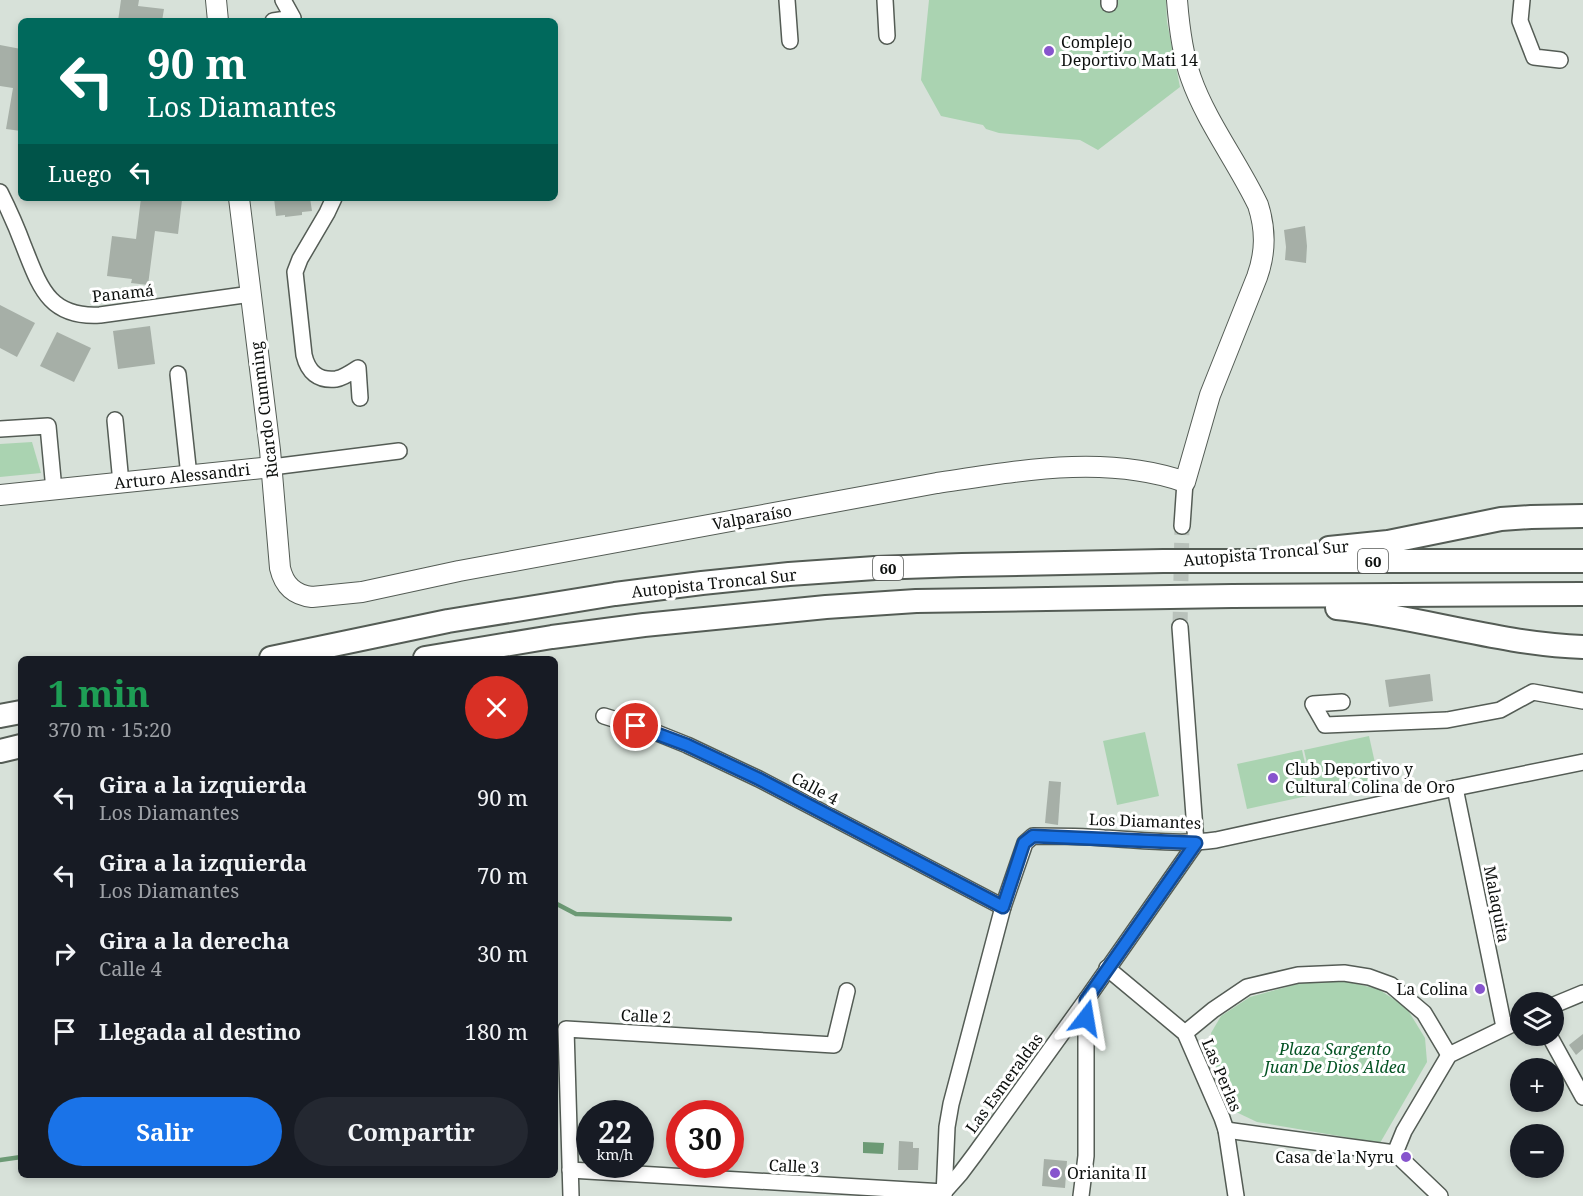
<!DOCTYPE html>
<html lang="es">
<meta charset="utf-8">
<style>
body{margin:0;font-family:"Noto Serif",serif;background:#242831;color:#f1f3f6;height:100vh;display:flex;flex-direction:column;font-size:22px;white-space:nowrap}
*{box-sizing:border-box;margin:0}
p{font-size:20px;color:#9ea1a6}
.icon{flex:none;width:33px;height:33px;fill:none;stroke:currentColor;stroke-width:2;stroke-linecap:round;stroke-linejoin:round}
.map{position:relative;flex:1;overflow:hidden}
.sheet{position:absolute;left:18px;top:656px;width:540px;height:522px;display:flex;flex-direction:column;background:#171b24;border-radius:9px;box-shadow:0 3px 9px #0003}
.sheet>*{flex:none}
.guide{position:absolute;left:18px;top:18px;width:540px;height:183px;border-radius:9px;box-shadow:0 3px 9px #0003;background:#00695c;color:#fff;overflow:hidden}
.fabs{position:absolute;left:1510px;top:992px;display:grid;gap:12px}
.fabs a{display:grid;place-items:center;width:54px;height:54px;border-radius:50%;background:#171b24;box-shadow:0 3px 9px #0003;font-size:30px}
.speed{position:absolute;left:576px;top:1100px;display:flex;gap:12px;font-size:30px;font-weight:700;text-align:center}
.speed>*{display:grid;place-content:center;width:78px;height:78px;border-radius:50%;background:#171b24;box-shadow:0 3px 9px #0003;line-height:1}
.speed small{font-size:15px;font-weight:400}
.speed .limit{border:9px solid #d22;background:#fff;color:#111}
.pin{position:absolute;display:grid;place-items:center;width:51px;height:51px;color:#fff;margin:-26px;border:3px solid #fff;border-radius:50%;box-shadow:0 2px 6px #0007}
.me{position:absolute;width:66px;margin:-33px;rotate:14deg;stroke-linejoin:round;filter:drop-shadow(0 0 4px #0008)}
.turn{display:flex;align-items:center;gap:21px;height:126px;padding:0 30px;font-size:27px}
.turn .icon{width:78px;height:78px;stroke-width:2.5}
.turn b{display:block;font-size:42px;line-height:51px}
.then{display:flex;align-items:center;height:57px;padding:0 30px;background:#0003;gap:12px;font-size:22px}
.round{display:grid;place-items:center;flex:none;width:63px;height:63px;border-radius:32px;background:#242831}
.overview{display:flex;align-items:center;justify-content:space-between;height:102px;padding:0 30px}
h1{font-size:36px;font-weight:700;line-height:45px;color:#1e9e55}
.button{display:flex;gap:12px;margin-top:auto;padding:12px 30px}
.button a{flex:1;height:69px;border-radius:36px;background:#1a73e8;color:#fff;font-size:24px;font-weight:700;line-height:69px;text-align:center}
.button a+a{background:#242831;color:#f1f3f6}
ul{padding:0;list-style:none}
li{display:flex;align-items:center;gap:18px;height:78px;padding:0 30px}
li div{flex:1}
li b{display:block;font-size:22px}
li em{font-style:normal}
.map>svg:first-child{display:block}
.green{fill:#aad3b1}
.water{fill:#6c9a75}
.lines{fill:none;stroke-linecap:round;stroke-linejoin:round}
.stream{stroke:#6c9a75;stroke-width:4.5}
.building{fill:#a6afa7}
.minor-tunnel{stroke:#b9c2bb;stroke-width:15;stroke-dasharray:15 8;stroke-linecap:butt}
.minor-casing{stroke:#545c55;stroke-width:18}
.major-casing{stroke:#545c55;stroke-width:22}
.highway-casing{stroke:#545c55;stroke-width:26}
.minor{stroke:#fff;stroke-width:15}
.major{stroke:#fff;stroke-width:20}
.highway{stroke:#fff;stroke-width:22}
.route-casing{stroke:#114b97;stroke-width:15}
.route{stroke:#1a73e8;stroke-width:10}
.poi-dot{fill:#8754cd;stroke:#fff;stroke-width:2}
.labels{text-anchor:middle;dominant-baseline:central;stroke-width:6;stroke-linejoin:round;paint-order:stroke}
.shield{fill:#fff;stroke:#565856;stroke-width:1.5}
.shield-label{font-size:15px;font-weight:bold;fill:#0d100e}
.poi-label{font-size:16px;fill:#0d100e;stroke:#fff;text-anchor:start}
.street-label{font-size:16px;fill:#0d100e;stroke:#fff}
.park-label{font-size:16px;font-style:italic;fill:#045323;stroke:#fff}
</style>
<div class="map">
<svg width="1583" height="1196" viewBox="0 0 1583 1196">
<rect width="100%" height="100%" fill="#d7e1d9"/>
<!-- green -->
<g class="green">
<polygon points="929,0 1166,0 1167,22 1180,87 1098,150 1080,140 999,133 986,129 983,125 941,116 921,80"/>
<polygon points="32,442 41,473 0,477 0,444"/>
<polygon points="1145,732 1159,796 1117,805 1103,741"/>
<polygon points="1369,736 1379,781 1314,794 1304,750"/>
<polygon points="1302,750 1312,795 1247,809 1237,764"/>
<polygon points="1344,981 1378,989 1406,1007 1425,1038 1427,1062 1380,1143 1257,1122 1236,1112 1215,1065 1211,1033 1221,1016 1250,997 1305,982"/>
</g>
<!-- water -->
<polygon class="water" points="863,1142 884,1143 883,1154 863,1153"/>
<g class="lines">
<!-- stream -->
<g class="stream">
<polyline points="555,903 576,914 730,919"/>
<polyline points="0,1160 21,1157"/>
</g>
</g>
<!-- building -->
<g class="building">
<polygon points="121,0 139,0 138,6 164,9 162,21 118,21"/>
<polygon points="0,45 21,49 21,131 6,129 13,88 0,86"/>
<polygon points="141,198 165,198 182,200 178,234 155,231 148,285 131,283 132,279 107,276 112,236 136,239"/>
<polygon points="274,198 310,198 312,211 302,212 302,215 285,217 285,215 276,216"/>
<polygon points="1305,226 1307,246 1306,263 1285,260 1286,247 1284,230"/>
<polygon points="0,305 35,323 17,357 0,348"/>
<polygon points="150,326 155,364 118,369 113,331"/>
<polygon points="57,332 91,348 74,382 40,366"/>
<polygon points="1430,674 1433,701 1389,707 1385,680"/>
<polygon points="1049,781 1061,782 1058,825 1045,823"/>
<polygon points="1583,1034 1583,1049 1576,1055 1569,1045"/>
<polygon points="899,1141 913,1142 913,1148 919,1148 918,1170 898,1170"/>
<polygon points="1044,1159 1067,1161 1065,1188 1042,1186"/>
</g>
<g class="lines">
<!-- minor-tunnel -->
<polyline class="minor-tunnel" points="1180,627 1182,526"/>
<!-- minor casing -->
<g class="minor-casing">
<g id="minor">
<polyline points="787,0 790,41"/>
<polyline points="885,0 887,36"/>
<polyline points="1522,0 1520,21 1534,57 1560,60"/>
<polyline points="1109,4 1109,0"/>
<polyline points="273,21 293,18 283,0"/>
<path d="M0,192C9,210 17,228 24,247C40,287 49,318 100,315L251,294"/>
<path d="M334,198L327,213L300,259L295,272L304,355C308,372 318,381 336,379C343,378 352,372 358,368L360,398"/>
<polyline points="178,374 189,476"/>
<polyline points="115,420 121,483"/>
<polyline points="0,429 48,426 54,490"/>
<polyline points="272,467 399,451"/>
<polyline points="1182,526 1185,482"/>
<polyline points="1180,627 1196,843"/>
<polyline points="1342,702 1313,704 1325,725 1447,720 1500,710 1533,692 1583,701"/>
<polyline points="604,716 652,731 687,745 759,779 1003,907"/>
<polyline points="1455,788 1504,1027"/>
<polyline points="1107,968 1185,1033 1222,1118 1226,1130 1236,1196"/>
<polyline points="1554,1005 1583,993"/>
<polyline points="1185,1033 1213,1010 1247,987 1298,975 1344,973 1369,977 1391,985 1424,1013 1449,1055"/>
<polyline points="1549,1035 1583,1097"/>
<polyline points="1226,1130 1395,1153 1440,1196"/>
<polyline points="1395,1153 1404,1131 1449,1055 1521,1020"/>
<polyline points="570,1170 944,1192"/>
<polyline points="944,1192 960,1174 975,1154 1086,1000 1196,843"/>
<polyline points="571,1196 566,1029 834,1045 847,991"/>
<path d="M944,1196L947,1127L951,1104L1003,907L1025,843L1033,836C1057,836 1080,836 1104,838C1142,840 1178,845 1216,840L1455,788L1583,762"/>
<polyline points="1081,1196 1086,1156 1086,1000"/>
</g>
</g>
<!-- major casing -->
<g class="major-casing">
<g id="major">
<polyline points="216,0 218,21"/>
<path d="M239,198L270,450L280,568C284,585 294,595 312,597L362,592L459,571L937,483C1018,471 1105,454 1185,482L1210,395L1257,277C1266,252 1266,230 1258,205C1238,163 1206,121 1191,78C1182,53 1179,26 1177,0"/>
<polyline points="0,495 272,467"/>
</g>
</g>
<!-- highway casing -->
<g class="highway-casing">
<g id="highway">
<polyline points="1329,548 1388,542 1501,519 1531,517 1583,516"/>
<path d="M1337,608C1420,617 1500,644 1583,647"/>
<polyline points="271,658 448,621 615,594 702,583 789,574 875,568 962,565 1163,561 1583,561"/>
<polyline points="425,658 552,637 644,625 826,607 916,601 1232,596 1583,594"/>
<polyline points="0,716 21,712"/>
<polyline points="0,751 21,746"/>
</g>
</g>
<!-- minor -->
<use href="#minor" class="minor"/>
<!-- major -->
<use href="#major" class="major"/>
<!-- highway -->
<use href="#highway" class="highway"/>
</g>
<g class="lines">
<!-- route casing -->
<g class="route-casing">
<polyline id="route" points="636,726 687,745 759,779 1003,907 1024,843 1033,836 1196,843 1086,1000 1086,1018"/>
</g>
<!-- route -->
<use href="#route" class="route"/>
</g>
<!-- markers -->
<g class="poi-dot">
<circle cx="1049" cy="51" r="6"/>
<circle cx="1273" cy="778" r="6"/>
<circle cx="1480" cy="989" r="6"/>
<circle cx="1406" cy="1157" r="6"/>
<circle cx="1055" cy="1173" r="6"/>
</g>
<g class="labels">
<!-- shield labels -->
<g class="shield">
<rect x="1358" y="549" width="30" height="24" rx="4.5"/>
<rect x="873" y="556" width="30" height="24" rx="4.5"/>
</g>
<g class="shield-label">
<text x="1373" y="561">60</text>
<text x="888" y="568">60</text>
</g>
<!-- poi labels -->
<g class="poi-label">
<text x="1061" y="42">Complejo<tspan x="1061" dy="18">Deportivo Mati 14</tspan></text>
<text x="1285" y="769">Club Deportivo y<tspan x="1285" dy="18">Cultural Colina de Oro</tspan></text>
<text x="1468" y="989" text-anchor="end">La Colina</text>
<text x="1394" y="1157" text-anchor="end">Casa de la Nyru</text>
<text x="1067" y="1173">Orianita II</text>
</g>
<!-- street labels -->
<g class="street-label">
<text transform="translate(123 293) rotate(-6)">Panamá</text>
<text transform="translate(264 410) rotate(-97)">Ricardo Cumming</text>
<text transform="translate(182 476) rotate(-6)">Arturo Alessandri</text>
<text transform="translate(752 517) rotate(-10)">Valparaíso</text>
<text transform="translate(1266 553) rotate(-5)">Autopista Troncal Sur</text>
<text transform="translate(714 583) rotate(-6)">Autopista Troncal Sur</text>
<text transform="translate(815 788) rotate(28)">Calle 4</text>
<text transform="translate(1145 821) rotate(2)">Los Diamantes</text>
<text transform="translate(1497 904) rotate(79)">Malaquita</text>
<text transform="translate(646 1016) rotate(3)">Calle 2</text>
<text transform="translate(1222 1075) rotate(67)">Las Perlas</text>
<text transform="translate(1004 1083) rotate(-54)">Las Esmeraldas</text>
<text transform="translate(794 1166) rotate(3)">Calle 3</text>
</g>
<!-- park labels -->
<g class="park-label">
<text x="1335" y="1049">Plaza Sargento<tspan x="1335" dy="18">Juan De Dios Aldea</tspan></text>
</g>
</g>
</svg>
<div class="fabs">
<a><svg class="icon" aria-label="layers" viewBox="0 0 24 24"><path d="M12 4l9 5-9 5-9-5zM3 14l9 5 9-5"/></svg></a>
<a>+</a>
<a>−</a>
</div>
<div class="speed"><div>22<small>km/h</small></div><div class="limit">30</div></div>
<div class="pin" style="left:636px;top:726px;background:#d93025"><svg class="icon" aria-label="arrive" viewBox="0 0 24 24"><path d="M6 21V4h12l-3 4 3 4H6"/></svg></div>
<svg class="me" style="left:1086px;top:1018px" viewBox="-20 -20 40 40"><path d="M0-17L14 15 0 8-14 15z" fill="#1a73e8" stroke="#fff" stroke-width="4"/></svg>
<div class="guide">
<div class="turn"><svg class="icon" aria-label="left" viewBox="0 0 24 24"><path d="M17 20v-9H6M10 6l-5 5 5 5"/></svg><div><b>90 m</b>Los Diamantes</div></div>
<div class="then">Luego<svg class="icon" aria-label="left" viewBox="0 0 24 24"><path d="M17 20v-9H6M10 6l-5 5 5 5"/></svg></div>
</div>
<section class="sheet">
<div class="overview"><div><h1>1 min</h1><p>370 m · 15:20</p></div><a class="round" style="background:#d93025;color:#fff"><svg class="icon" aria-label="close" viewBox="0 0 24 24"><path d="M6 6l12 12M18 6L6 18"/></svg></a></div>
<ul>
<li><svg class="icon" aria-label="left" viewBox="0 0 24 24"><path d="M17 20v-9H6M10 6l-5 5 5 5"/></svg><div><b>Gira a la izquierda</b><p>Los Diamantes</p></div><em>90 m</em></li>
<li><svg class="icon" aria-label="left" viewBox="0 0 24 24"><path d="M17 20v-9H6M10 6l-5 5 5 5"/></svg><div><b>Gira a la izquierda</b><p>Los Diamantes</p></div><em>70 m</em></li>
<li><svg class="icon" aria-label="right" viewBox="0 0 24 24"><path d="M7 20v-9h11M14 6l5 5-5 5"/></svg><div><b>Gira a la derecha</b><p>Calle 4</p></div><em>30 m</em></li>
<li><svg class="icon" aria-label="arrive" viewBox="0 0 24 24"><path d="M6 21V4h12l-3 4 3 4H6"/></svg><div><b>Llegada al destino</b></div><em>180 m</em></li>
</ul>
<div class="button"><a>Salir</a><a>Compartir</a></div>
</section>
</div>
